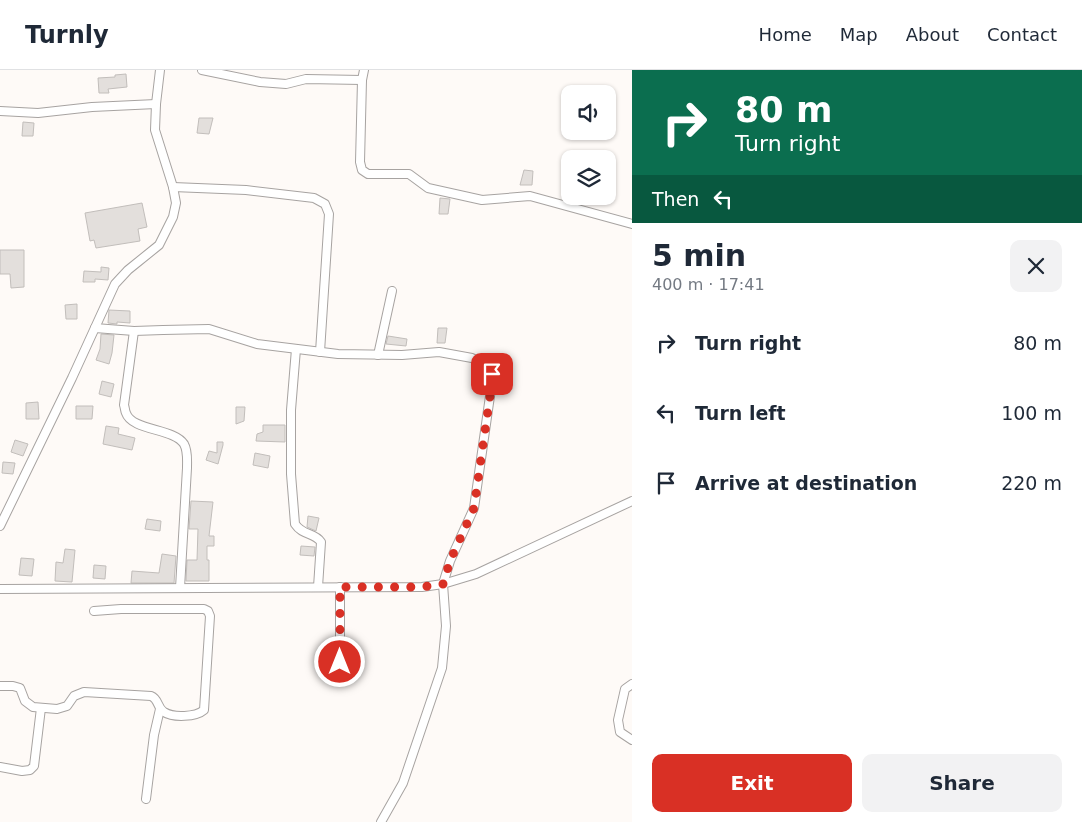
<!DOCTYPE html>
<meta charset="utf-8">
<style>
body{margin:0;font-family:"DejaVu Sans",sans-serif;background:#f2f2f3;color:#1f2937;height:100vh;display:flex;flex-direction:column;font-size:19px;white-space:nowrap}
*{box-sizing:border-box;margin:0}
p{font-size:16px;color:#747a83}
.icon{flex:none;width:28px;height:28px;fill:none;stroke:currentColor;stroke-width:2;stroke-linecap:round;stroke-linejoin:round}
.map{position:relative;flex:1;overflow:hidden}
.side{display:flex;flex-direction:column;background:#fff;width:450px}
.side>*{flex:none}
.hud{background:#0b6e4f;color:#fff;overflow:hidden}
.controls{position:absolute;left:561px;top:15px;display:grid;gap:10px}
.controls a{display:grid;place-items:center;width:55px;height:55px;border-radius:10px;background:#fff;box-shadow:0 1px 4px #0004;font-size:25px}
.pin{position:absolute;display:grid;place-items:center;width:42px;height:42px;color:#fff;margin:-21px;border-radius:10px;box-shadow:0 2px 8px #0006}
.me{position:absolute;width:55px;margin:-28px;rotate:0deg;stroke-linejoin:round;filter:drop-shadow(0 0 4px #0008)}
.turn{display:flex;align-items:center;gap:18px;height:105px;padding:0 20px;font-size:22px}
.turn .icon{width:65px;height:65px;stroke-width:2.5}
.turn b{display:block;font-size:35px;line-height:42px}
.then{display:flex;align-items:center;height:48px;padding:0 20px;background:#0003;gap:10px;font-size:19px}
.round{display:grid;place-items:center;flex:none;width:52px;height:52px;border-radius:10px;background:#f2f2f3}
.overview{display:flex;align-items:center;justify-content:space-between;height:85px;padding:0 20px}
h1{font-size:30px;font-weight:600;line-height:38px}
.button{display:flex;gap:10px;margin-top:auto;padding:10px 20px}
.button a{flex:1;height:58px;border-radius:10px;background:#d93025;color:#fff;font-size:20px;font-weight:600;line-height:58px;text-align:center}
.button a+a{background:#f2f2f3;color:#1f2937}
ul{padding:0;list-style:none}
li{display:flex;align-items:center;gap:15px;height:70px;padding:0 20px}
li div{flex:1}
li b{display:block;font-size:19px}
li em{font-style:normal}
header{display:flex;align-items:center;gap:30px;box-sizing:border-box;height:70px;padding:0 25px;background:#fff;border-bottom:1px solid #e0e1e3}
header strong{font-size:24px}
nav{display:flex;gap:28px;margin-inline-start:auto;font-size:18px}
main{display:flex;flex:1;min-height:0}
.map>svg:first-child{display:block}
.building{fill:#e3dfdc;stroke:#c2bebb}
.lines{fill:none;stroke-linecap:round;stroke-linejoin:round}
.minor-casing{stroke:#a7a3a1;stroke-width:10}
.minor{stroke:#fff;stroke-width:8}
.route{stroke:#d93025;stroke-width:9;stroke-dasharray:0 16.2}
</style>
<header>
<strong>Turnly</strong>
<nav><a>Home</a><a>Map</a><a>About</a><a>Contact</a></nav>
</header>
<main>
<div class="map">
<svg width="632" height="752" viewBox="0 0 632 752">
<rect width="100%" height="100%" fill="#fefaf7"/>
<!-- building -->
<g class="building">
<polygon points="126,4 127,17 108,19 109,23 99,23 98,8 115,7 115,5"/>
<polygon points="199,48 213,48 209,64 197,63"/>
<polygon points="23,52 34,53 33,66 22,66"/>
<polygon points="524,100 533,101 532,115 520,115"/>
<polygon points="440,128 450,129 448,144 439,144"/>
<polygon points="142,133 147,157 138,159 140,171 96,178 94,170 90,171 85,143"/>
<polygon points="0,180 24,180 24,217 11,218 10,204 0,204"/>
<polygon points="101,197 109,198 108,210 95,209 95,212 83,212 84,201 101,202"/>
<polygon points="77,234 77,249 66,249 65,235"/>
<polygon points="109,240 130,241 130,253 117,252 117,254 108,253"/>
<polygon points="438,258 447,258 445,273 437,273"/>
<polygon points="101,264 114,265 112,283 109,294 96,290 100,279"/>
<polygon points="388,266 407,269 406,276 386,274"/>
<polygon points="102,311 114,314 111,327 99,324"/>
<polygon points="38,332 39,349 26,349 26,333"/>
<polygon points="76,336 93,336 92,349 76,349"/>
<polygon points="236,337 245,337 244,351 236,354"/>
<polygon points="263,355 285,355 285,372 256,371 257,364 263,362"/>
<polygon points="106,356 119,358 118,364 135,368 132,380 103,374"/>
<polygon points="15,370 28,374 23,386 11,382"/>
<polygon points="217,372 223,372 223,375 218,394 206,390 209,381 217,383"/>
<polygon points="255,383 270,386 268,398 253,395"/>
<polygon points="3,392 15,393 13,404 2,403"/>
<polygon points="191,431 213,432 209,466 214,466 214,476 207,476 207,490 209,490 209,511 186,511 187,490 197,490 198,459 189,459"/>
<polygon points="308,446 319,448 316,461 307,457"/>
<polygon points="147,449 161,451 160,461 145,459"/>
<polygon points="301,476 315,477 314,486 300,485"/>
<polygon points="65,479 75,480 72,512 55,511 56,492 63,493"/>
<polygon points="162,484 176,486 174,513 131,513 132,501 159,503"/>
<polygon points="21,488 34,489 32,506 19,505"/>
<polygon points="94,495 106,496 105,509 93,508"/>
</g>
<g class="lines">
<!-- minor casing -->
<g class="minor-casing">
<g id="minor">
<polyline points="202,0 260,12 286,14 306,9 362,10"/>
<polyline points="364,0 362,10 360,92 362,100 368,104 409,104 428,118 482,130 530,126 632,154"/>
<polyline points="0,41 38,43 92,37 156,34"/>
<polyline points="173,117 246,120 314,128 325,134 329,144 320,282"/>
<polyline points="95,258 134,261 163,260 209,259 257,274 338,284 402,285 439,282 472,288 489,296 492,304 491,319 474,438 450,491 443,514 446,556 442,598 403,713 381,752"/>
<path d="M134,261L124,335C125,338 125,341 126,343C132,361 174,358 184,374C188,381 187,390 187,398L180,518"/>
<path d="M296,279L291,340V404L295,454C303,466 314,462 321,472L318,517"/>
<polyline points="378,285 392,221"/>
<polyline points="0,456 72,308 115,214 128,200 159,175 173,147 176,133 173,117 155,60 156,34 160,0"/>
<polyline points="0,519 422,517 443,514 476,504 632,431"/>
<polyline points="340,611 340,517"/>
<polyline points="632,614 625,619 618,650 620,662 632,670"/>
<path d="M0,616H13L20,618L25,631L33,637L57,639L67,636L74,626L84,622L151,626C159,629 157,638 164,642C173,648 196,647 204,640L210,546L208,541L204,539H121L94,541"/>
<polyline points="0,697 22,701 30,700 34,696 41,638"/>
<polyline points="146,729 154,665 160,639"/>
</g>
</g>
<!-- minor -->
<use href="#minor" class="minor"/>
</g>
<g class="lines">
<!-- route -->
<polyline class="route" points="340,592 340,517 422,517 443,514 450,491 474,438 491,319 492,304"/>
</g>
</svg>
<div class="controls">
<a><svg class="icon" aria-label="sound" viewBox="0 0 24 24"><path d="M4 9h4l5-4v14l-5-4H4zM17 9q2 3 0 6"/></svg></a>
<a><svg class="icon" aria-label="layers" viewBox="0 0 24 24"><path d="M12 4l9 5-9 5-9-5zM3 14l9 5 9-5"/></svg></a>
</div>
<div class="pin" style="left:492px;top:304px;background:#d93025"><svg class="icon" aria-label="arrive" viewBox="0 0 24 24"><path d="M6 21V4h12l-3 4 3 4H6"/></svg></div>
<svg class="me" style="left:340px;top:592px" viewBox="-20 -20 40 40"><circle r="17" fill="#d93025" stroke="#fff" stroke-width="3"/><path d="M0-11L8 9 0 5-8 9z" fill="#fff"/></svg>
</div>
<section class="side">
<div class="hud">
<div class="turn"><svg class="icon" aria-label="right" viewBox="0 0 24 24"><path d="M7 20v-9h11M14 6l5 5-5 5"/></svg><div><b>80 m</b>Turn right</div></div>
<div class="then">Then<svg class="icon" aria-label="left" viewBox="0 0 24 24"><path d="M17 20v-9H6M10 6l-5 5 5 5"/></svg></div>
</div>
<div class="overview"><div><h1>5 min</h1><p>400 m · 17:41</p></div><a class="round"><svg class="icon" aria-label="close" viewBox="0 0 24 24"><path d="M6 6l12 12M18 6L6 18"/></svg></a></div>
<ul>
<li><svg class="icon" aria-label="right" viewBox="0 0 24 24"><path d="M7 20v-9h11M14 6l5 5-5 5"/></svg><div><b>Turn right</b></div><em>80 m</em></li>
<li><svg class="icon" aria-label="left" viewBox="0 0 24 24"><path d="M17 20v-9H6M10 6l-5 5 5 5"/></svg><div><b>Turn left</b></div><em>100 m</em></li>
<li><svg class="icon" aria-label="arrive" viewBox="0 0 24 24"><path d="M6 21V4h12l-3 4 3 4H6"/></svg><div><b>Arrive at destination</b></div><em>220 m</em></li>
</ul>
<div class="button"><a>Exit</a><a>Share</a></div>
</section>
</main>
